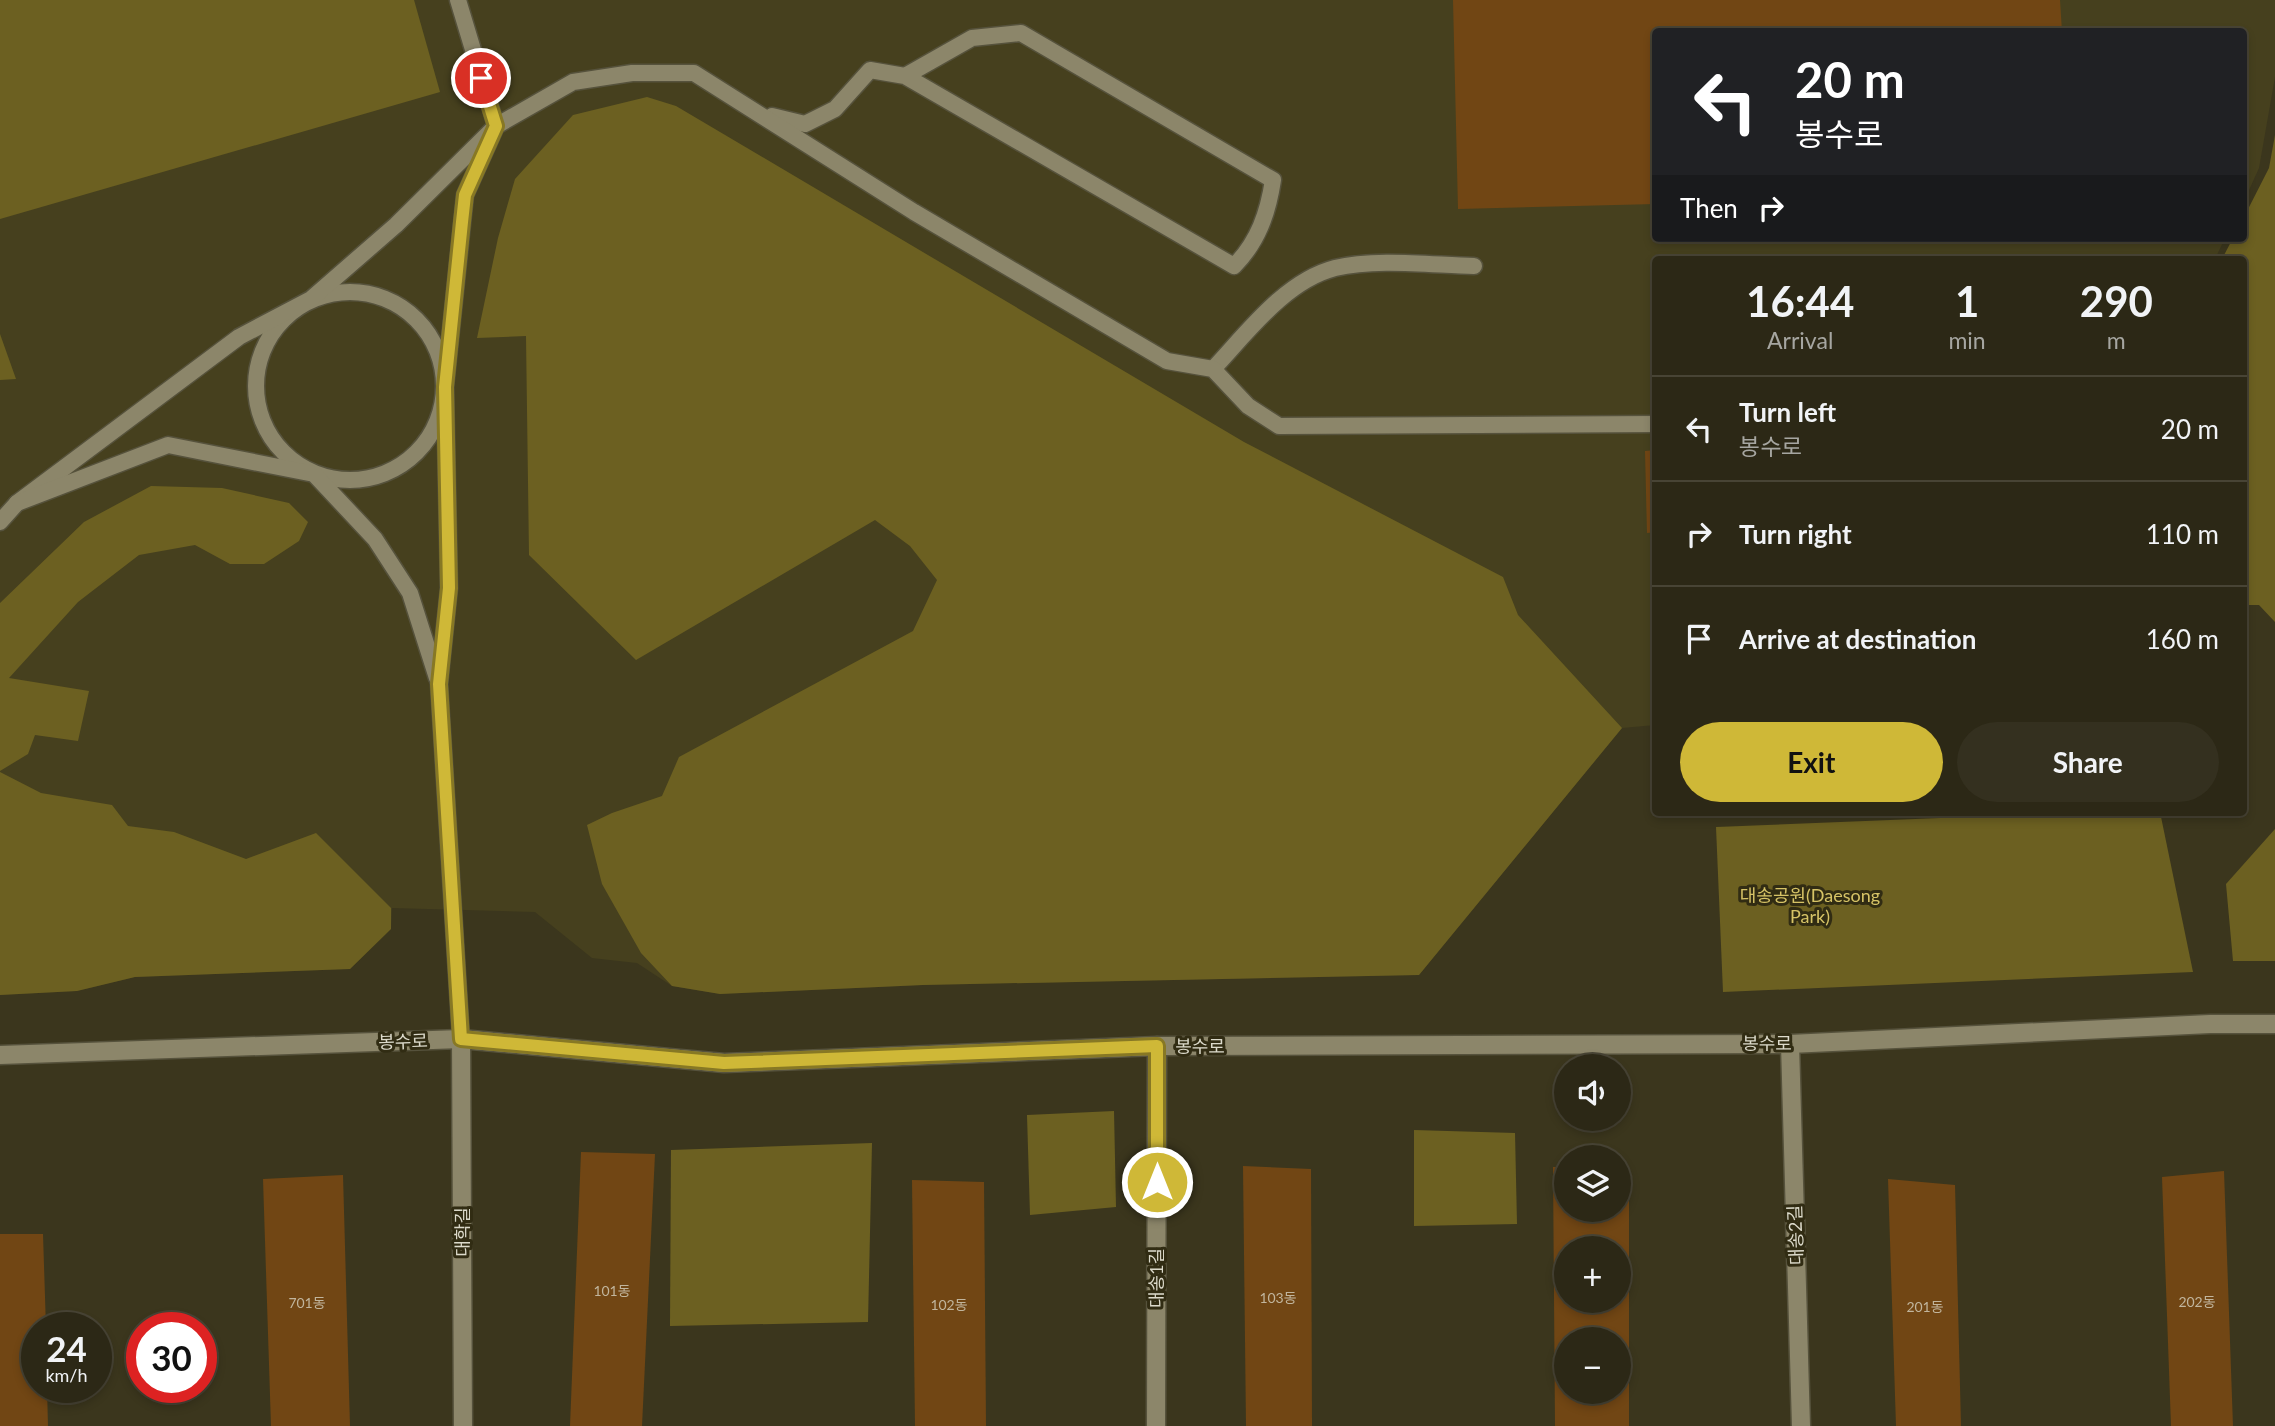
<!DOCTYPE html>
<meta charset="utf-8">
<style>
body{margin:0;font-family:Lato,"Noto Sans KR",sans-serif;background:#34301f;color:#f1f3f6;height:100vh;display:flex;flex-direction:column;font-size:26px;white-space:nowrap}
*{box-sizing:border-box;margin:0}
p{font-size:23px;color:#a6a6a1}
.icon{flex:none;width:38px;height:38px;fill:none;stroke:currentColor;stroke-width:2;stroke-linecap:round;stroke-linejoin:round}
.map{position:relative;flex:1;overflow:hidden}
.sheet{position:absolute;left:1652px;top:256px;width:595px;height:560px;display:flex;flex-direction:column;background:#2c2816;border-radius:7px;box-shadow:0 4px 10px #0003,0 0 0 2px #484435}
.sheet>*{flex:none}
.hud{position:absolute;left:1652px;top:28px;width:595px;height:214px;border-radius:7px;box-shadow:0 4px 10px #0003,0 0 0 2px #484435;background:#202124;color:#fff;overflow:hidden}
.controls{position:absolute;left:1554px;top:1054px;display:grid;gap:14px}
.controls a{display:grid;place-items:center;width:77px;height:77px;border-radius:50%;background:#2c2816;box-shadow:0 4px 10px #0003,0 0 0 2px #484435;font-size:35px}
.speed{position:absolute;left:21px;top:1312px;display:flex;gap:14px;font-size:35px;font-weight:700;text-align:center}
.speed>*{display:grid;place-content:center;width:91px;height:91px;border-radius:50%;background:#2c2816;box-shadow:0 4px 10px #0003,0 0 0 2px #484435;line-height:1}
.speed small{font-size:18px;font-weight:400}
.speed .limit{border:10px solid #d22;background:#fff;color:#111}
.pin{position:absolute;display:grid;place-items:center;width:60px;height:60px;color:#fff;margin:-30px;border:4px solid #fff;border-radius:50%;box-shadow:0 2px 7px #0007}
.me{position:absolute;width:77px;margin:-38px;rotate:0deg;stroke-linejoin:round;filter:drop-shadow(0 0 5px #0008)}
.turn{display:flex;align-items:center;gap:24px;height:147px;padding:0 28px;font-size:32px}
.turn .icon{width:91px;height:91px;stroke-width:2.5}
.turn b{display:block;font-size:49px;line-height:60px}
.then{display:flex;align-items:center;height:66px;padding:0 28px;background:#0003;gap:14px;font-size:26px}
.eta{display:flex;justify-content:space-evenly;align-items:center;height:119px;text-align:center}
.eta b{font-size:42px;font-weight:700;line-height:49px}
.button{display:flex;gap:14px;margin-top:auto;padding:14px 28px}
.button a{flex:1;height:80px;border-radius:42px;background:#cfb837;color:#111;font-size:28px;font-weight:700;line-height:80px;text-align:center}
.button a+a{background:#34301f;color:#f1f3f6}
ul{padding:0;list-style:none}
li{display:flex;align-items:center;gap:21px;height:105px;padding:0 28px;border-top:2px solid #484435}
li div{flex:1}
li b{display:block;font-size:26px}
li em{font-style:normal}
.map>svg:first-child{display:block}
.built{fill:#46401e}
.green{fill:#6c6021}
.building{fill:#714614;fill-rule:evenodd}
.lines{fill:none;stroke-linecap:round;stroke-linejoin:round}
.lane-casing{stroke:#56523c;stroke-width:19}
.street-casing{stroke:#56523c;stroke-width:21}
.secondary-casing{stroke:#56523c;stroke-width:21}
.lane{stroke:#8c866a;stroke-width:16}
.street{stroke:#8c866a;stroke-width:18}
.secondary{stroke:#8c866a;stroke-width:18}
.route-casing{stroke:#877824;stroke-width:18}
.route{stroke:#cfb837;stroke-width:12}
.labels{text-anchor:middle;dominant-baseline:central;stroke-width:6;stroke-linejoin:round;paint-order:stroke}
.number-label{font-size:14px;fill:#c1b59d}
.park-label{font-size:18px;fill:#d6c366;stroke:#312c13}
.street-label{font-size:18px;fill:#dcdacb;stroke:#312c13}
</style>
<div class="map">
<svg width="2275" height="1426" viewBox="0 0 2275 1426">
<rect width="100%" height="100%" fill="#3b361d"/>
<!-- built -->
<polygon class="built" points="0,0 2275,0 2275,77 2259,168 2244,201 2244,32 1656,32 1656,238 2225,238 2215,259 1656,259 1655,725 1622,728 1419,975 923,985 720,994 672,986 637,963 592,958 535,912 392,908 391,929 350,969 135,977 77,991 0,995"/>
<!-- green -->
<g class="green">
<polygon points="0,0 414,0 440,92 0,219"/>
<polygon points="647,97 676,106 1244,442 1503,577 1518,615 1622,728 1419,975 923,985 720,994 672,986 641,953 602,884 587,825 612,813 662,796 679,757 913,631 937,580 910,546 875,520 636,660 529,555 526,336 477,338 498,238 515,179 573,115"/>
<polygon points="2275,135 2275,622 2259,605 2244,605 2244,259 2222,259 2233,238 2244,238 2244,217 2269,168"/>
<polygon points="0,334 16,379 0,380"/>
<polygon points="151,486 222,488 289,503 308,522 299,541 264,564 230,564 195,545 139,555 78,602 9,678 89,691 78,741 35,735 28,754 0,771 0,603 84,522"/>
<polygon points="0,772 41,793 112,805 128,826 174,832 246,859 316,833 391,908 391,929 350,969 135,977 77,991 0,995"/>
<polygon points="2091,812 2160,812 2193,972 1723,992 1716,827"/>
<polygon points="2275,829 2275,961 2233,961 2226,884"/>
<polygon points="1114,1111 1116,1207 1030,1215 1027,1115"/>
<polygon points="1414,1130 1515,1133 1517,1224 1414,1226"/>
<polygon points="872,1143 868,1322 670,1326 671,1150"/>
</g>
<!-- building -->
<g class="building">
<polygon points="1453,0 2060,0 2062,32 1656,32 1656,204 1458,209"/>
<polygon points="1656,450 1656,532 1647,533 1645,451"/>
<polygon points="581,1152 655,1154 642,1426 570,1426"/>
<polygon points="1243,1166 1311,1169 1312,1426 1246,1426"/>
<path d="M1619,1166H1629V1426H1555L1553,1167H1566V1209H1619ZM1566,1248H1619V1300H1566ZM1566,1339H1619V1391H1566Z"/>
<polygon points="2224,1171 2233,1426 2171,1426 2162,1177"/>
<polygon points="343,1175 350,1426 271,1426 263,1179"/>
<polygon points="1888,1179 1955,1185 1961,1426 1896,1426"/>
<polygon points="912,1180 984,1182 986,1426 915,1426"/>
<polygon points="0,1234 43,1234 46,1328 37,1328 37,1388 47,1388 48,1426 0,1426"/>
</g>
<g class="lines">
<!-- lane casing -->
<g class="lane-casing">
<g id="lane">
<path d="M772,116L805,124L835,109L870,70L905,76L1234,266C1258,242 1268,213 1273,180L1021,33L972,38L905,76"/>
<circle cx="350" cy="386" r="94"/>
<path d="M1213,369C1247,333 1285,281 1335,268C1376,258 1432,265 1474,266"/>
<polyline points="17,503 239,337 311,299 396,225 496,126 458,0"/>
<polyline points="0,522 17,503 168,445 314,474 375,539 410,593 437,678"/>
<polyline points="461,1039 439,684 449,588 445,387 465,195 496,126 573,82 632,73 694,73 914,212 1167,361 1213,369 1248,406 1279,426 1656,424"/>
</g>
</g>
<!-- street casing -->
<g class="street-casing">
<g id="street">
<polyline points="1790,1044 1801,1426"/>
<polyline points="1156,1426 1157,1046"/>
</g>
</g>
<!-- secondary casing -->
<g class="secondary-casing">
<g id="secondary">
<polyline points="461,1039 463,1426"/>
<polyline points="0,1055 461,1039 724,1063 1157,1046 1790,1044 2210,1024 2275,1024"/>
</g>
</g>
<!-- lane -->
<use href="#lane" class="lane"/>
<!-- street -->
<use href="#street" class="street"/>
<!-- secondary -->
<use href="#secondary" class="secondary"/>
</g>
<g class="lines">
<!-- route casing -->
<g class="route-casing">
<polyline id="route" points="481,78 496,126 465,195 462,222 445,387 449,588 439,684 461,1039 724,1063 1157,1046 1157,1182"/>
</g>
<!-- route -->
<use href="#route" class="route"/>
</g>
<g class="labels">
<!-- number labels -->
<g class="number-label">
<text x="612" y="1290">101동</text>
<text x="1278" y="1297">103동</text>
<text x="2197" y="1301">202동</text>
<text x="307" y="1302">701동</text>
<text x="949" y="1304">102동</text>
<text x="1925" y="1306">201동</text>
</g>
<!-- park labels -->
<g class="park-label">
<text x="1810" y="895">대송공원(Daesong<tspan x="1810" dy="21">Park)</tspan></text>
</g>
<!-- street labels -->
<g class="street-label">
<text transform="translate(403 1041) rotate(-2)">봉수로</text>
<text x="1767" y="1043">봉수로</text>
<text x="1200" y="1046">봉수로</text>
<text transform="translate(462 1232) rotate(-90)">대학길</text>
<text transform="translate(1795 1235) rotate(-92)">대송2길</text>
<text transform="translate(1156 1278) rotate(-90)">대송1길</text>
</g>
</g>
</svg>
<div class="controls">
<a><svg class="icon" aria-label="sound" viewBox="0 0 24 24"><path d="M4 9h4l5-4v14l-5-4H4zM17 9q2 3 0 6"/></svg></a>
<a><svg class="icon" aria-label="layers" viewBox="0 0 24 24"><path d="M12 4l9 5-9 5-9-5zM3 14l9 5 9-5"/></svg></a>
<a>+</a>
<a>−</a>
</div>
<div class="speed"><div>24<small>km/h</small></div><div class="limit">30</div></div>
<div class="pin" style="left:481px;top:78px;background:#d93025"><svg class="icon" aria-label="arrive" viewBox="0 0 24 24"><path d="M6 21V4h12l-3 4 3 4H6"/></svg></div>
<svg class="me" style="left:1157px;top:1182px" viewBox="-20 -20 40 40"><circle r="17" fill="#cfb837" stroke="#fff" stroke-width="3"/><path d="M0-11L8 9 0 5-8 9z" fill="#fff"/></svg>
<div class="hud">
<div class="turn"><svg class="icon" aria-label="left" viewBox="0 0 24 24"><path d="M17 20v-9H6M10 6l-5 5 5 5"/></svg><div><b>20 m</b>봉수로</div></div>
<div class="then">Then<svg class="icon" aria-label="right" viewBox="0 0 24 24"><path d="M7 20v-9h11M14 6l5 5-5 5"/></svg></div>
</div>
<section class="sheet">
<div class="eta">
<div><b>16:44</b><p>Arrival</p></div>
<div><b>1</b><p>min</p></div>
<div><b>290</b><p>m</p></div>
</div>
<ul>
<li><svg class="icon" aria-label="left" viewBox="0 0 24 24"><path d="M17 20v-9H6M10 6l-5 5 5 5"/></svg><div><b>Turn left</b><p>봉수로</p></div><em>20 m</em></li>
<li><svg class="icon" aria-label="right" viewBox="0 0 24 24"><path d="M7 20v-9h11M14 6l5 5-5 5"/></svg><div><b>Turn right</b></div><em>110 m</em></li>
<li><svg class="icon" aria-label="arrive" viewBox="0 0 24 24"><path d="M6 21V4h12l-3 4 3 4H6"/></svg><div><b>Arrive at destination</b></div><em>160 m</em></li>
</ul>
<div class="button"><a>Exit</a><a>Share</a></div>
</section>
</div>
